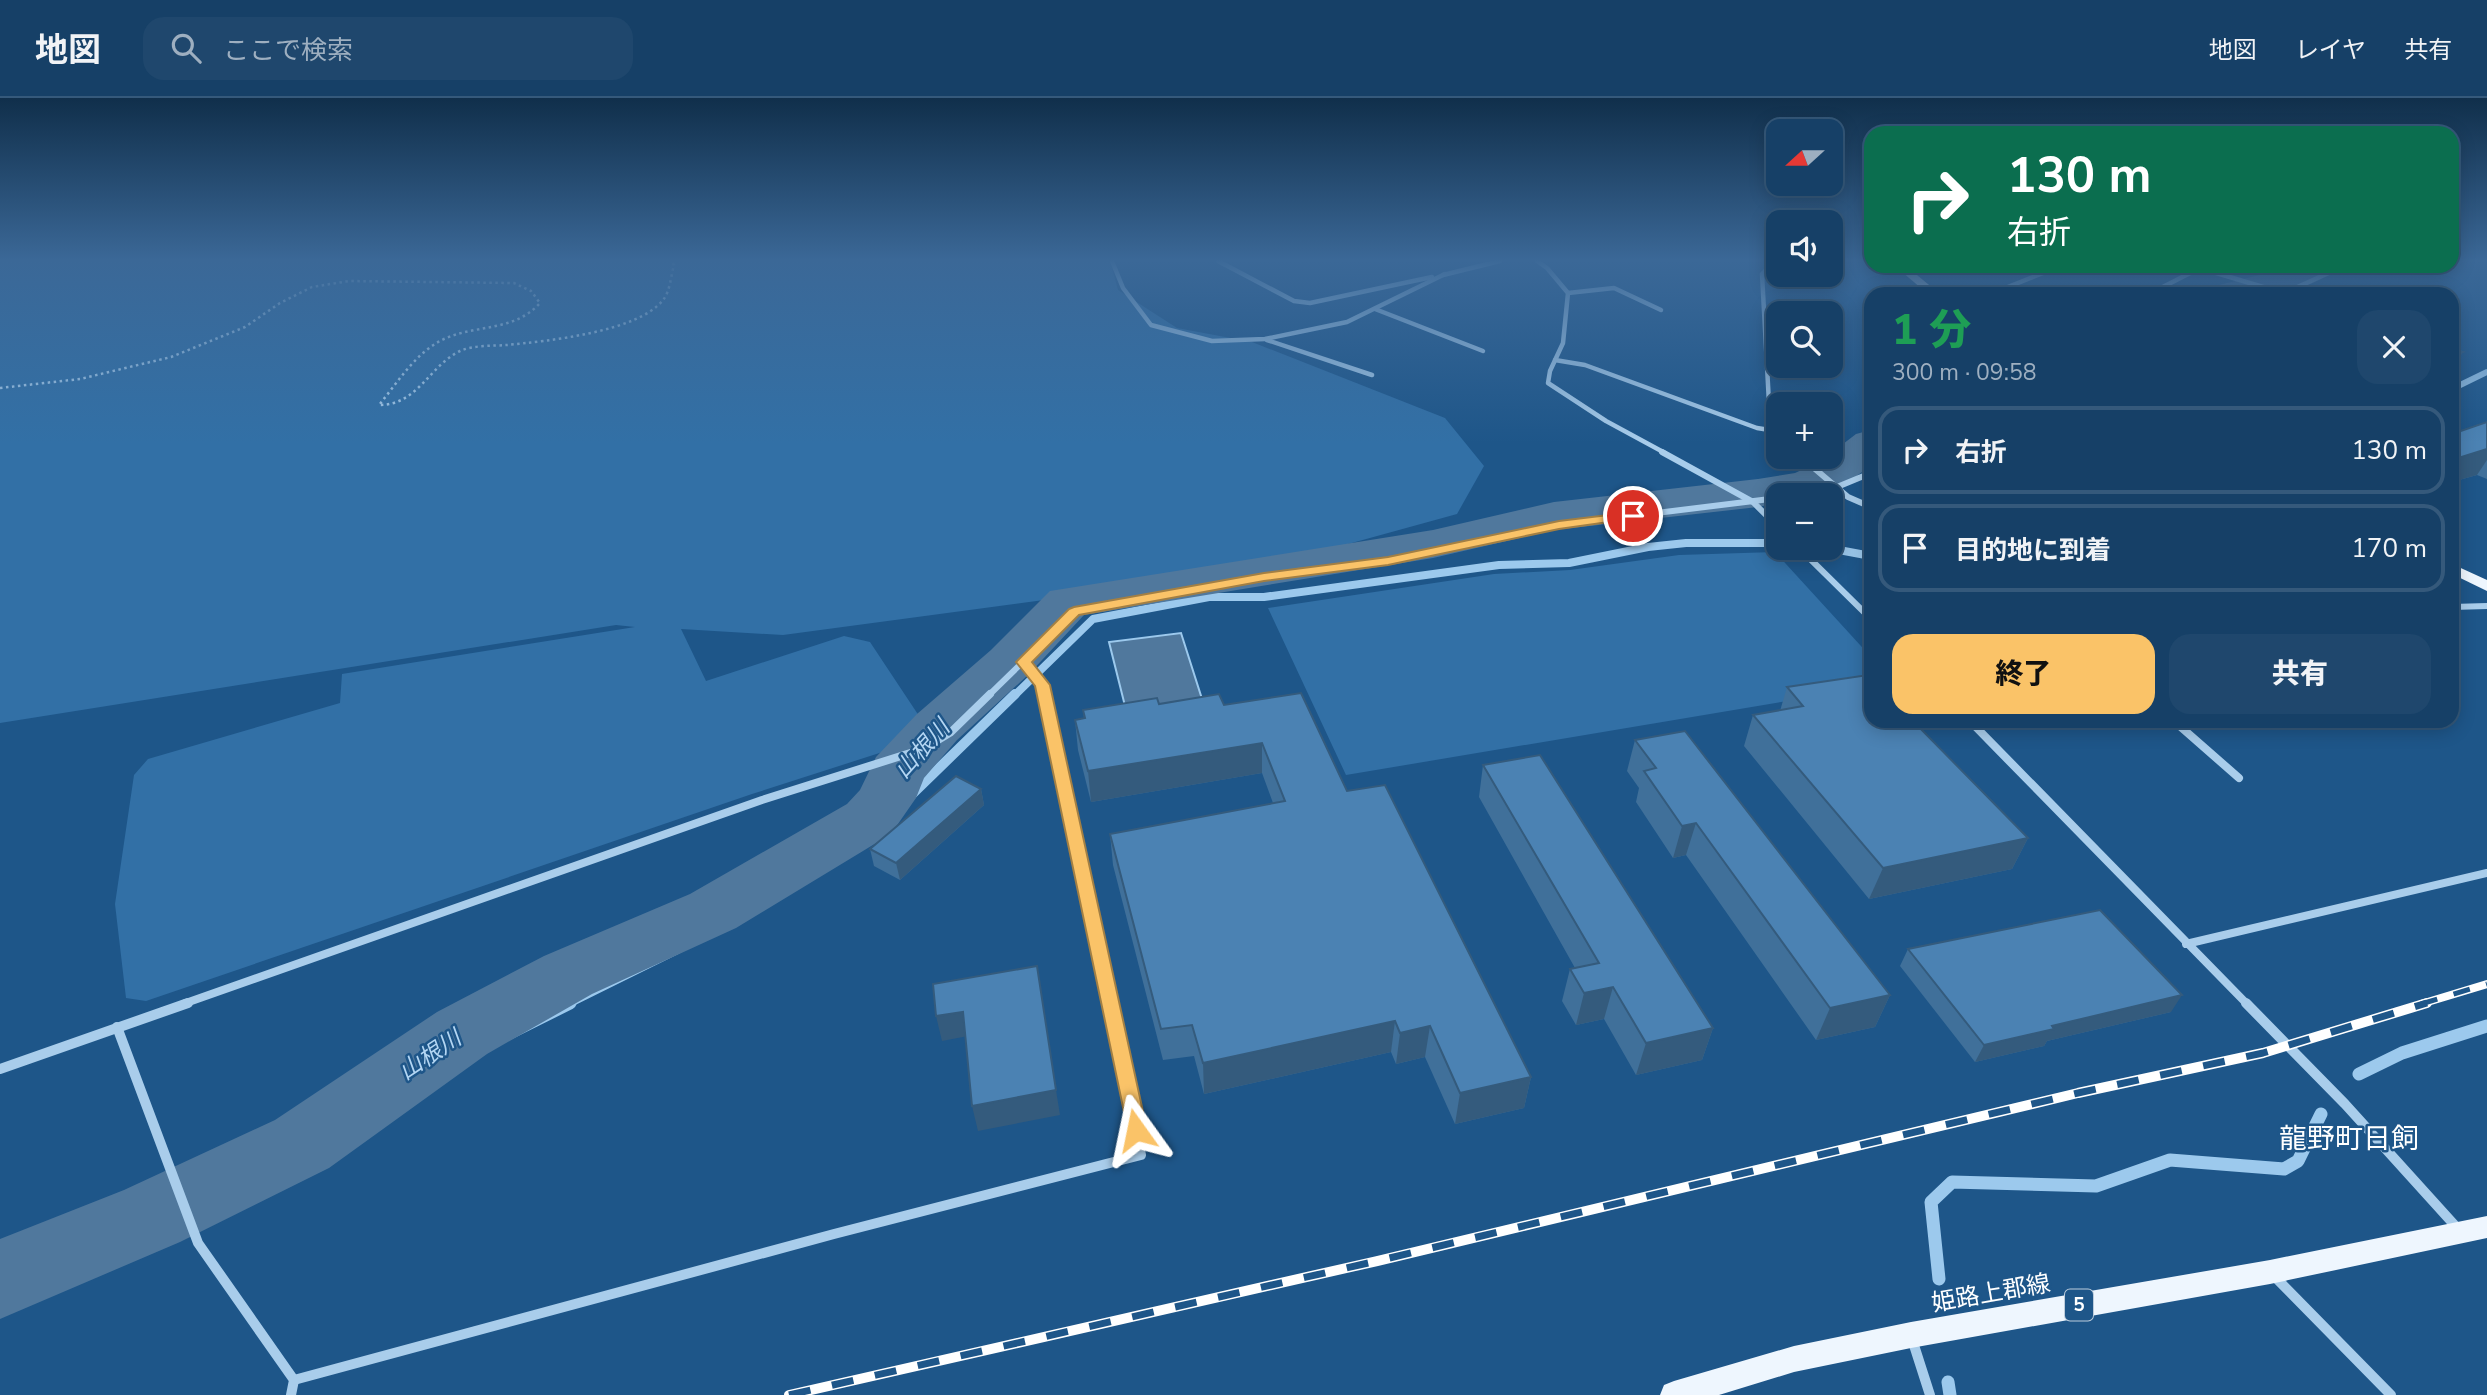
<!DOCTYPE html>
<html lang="ja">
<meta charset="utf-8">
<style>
body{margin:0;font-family:"Nunito Sans","Noto Sans JP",sans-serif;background:#1f476d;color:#f1f3f6;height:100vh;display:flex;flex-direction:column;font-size:26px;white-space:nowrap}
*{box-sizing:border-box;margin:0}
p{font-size:23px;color:#9eafc0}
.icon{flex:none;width:38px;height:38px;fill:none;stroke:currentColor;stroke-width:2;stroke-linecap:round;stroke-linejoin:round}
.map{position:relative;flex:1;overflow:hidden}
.drawer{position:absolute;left:1864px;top:189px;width:595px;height:441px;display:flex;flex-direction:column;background:#164067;border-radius:21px;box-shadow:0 4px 18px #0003,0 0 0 2px #35597b}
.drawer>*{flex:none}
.banner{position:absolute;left:1864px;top:28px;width:595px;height:147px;border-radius:21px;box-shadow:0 4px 18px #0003,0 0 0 2px #35597b;background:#0b6e4f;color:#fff;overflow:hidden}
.needle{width:46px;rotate:249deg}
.fabs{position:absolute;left:1766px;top:21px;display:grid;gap:14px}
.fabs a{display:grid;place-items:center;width:77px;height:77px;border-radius:14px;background:#164067;box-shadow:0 4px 18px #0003,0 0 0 2px #35597b;font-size:35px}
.pin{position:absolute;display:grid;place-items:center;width:60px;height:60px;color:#fff;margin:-30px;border:4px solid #fff;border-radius:50%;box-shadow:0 2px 7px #0007}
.me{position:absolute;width:77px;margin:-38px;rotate:348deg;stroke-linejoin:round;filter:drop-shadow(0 0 5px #0008)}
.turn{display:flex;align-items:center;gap:24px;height:147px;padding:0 28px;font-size:32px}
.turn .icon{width:91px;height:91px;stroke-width:2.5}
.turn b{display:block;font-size:49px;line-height:60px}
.round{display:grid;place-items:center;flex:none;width:74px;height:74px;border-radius:21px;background:#1f476d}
.summary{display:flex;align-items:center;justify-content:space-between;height:119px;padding:0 28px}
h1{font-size:42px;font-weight:800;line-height:52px;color:#1e9e55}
.button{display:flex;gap:14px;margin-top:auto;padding:14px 28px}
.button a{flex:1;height:80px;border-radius:21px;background:#fac368;color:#111;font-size:28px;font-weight:800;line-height:80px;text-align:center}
.button a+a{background:#1f476d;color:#f1f3f6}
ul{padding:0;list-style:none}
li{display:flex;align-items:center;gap:21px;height:88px;margin:0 14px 10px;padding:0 14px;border:4px solid #35597b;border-radius:21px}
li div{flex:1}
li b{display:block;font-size:26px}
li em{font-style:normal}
header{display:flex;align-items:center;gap:42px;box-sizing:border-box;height:98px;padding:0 35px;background:#164067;border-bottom:2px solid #35597b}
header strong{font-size:33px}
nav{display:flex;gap:38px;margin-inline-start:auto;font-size:24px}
.search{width:490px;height:63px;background:#1f476d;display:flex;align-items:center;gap:18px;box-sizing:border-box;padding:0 24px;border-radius:21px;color:#9eafc0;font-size:26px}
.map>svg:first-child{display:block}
.green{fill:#3270a6}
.water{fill:#50789d;stroke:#9cc9ed;stroke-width:2}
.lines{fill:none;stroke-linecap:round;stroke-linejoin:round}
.stream-far3{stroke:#9cc9ed;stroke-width:6}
.stream-far2{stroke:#9cc9ed;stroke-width:8}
.stream-far1{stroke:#9cc9ed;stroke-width:10}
.stream{stroke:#9cc9ed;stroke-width:13}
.river{fill:#50789d;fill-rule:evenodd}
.path{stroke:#a9cdeb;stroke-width:2.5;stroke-dasharray:2.5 3.5;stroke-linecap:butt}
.street-far3{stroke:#a9cdeb;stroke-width:4.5}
.street-far2{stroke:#a9cdeb;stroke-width:6}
.street-far1{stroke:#a9cdeb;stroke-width:8}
.street{stroke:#a9cdeb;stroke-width:10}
.primary{fill:#eef6fe;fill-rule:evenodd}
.rail-far1-casing{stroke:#fff;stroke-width:8}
.rail-casing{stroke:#fff;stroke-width:10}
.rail-far1{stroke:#1e5689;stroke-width:5;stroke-dasharray:17;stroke-linecap:butt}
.rail{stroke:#1e5689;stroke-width:7;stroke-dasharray:22;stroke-linecap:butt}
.wall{fill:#40709a}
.shaded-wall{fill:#345b7d}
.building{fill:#4b82b3;stroke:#345b7d;stroke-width:2}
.route{fill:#fac368;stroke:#a27f44;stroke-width:2}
.labels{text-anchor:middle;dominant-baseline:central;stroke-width:5;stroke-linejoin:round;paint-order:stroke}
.shield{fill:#1e5689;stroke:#bcccdc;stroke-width:2}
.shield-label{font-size:19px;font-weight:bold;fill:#fff}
.water-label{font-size:23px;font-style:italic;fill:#b4d6f3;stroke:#1e5689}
.near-street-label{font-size:24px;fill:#fff;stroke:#1e5689}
.near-quarter-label{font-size:28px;fill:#fff;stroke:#1e5689}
</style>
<header>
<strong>地図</strong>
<div class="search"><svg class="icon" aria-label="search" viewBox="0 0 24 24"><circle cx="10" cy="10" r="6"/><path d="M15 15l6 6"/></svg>ここで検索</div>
<nav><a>地図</a><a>レイヤ</a><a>共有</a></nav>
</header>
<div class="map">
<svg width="2487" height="1297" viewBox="0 0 2487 1297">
<rect width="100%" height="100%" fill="#1e5689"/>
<!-- green -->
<g class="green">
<polygon points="0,163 1110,163 1118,192 1177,230 1252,244 1445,320 1484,368 1457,416 1268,468 1201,481 783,537 681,531 706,583 844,538 870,544 927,630 905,636 895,650 752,696 146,903 126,900 115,806 134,677 148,661 340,605 342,576 635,529 616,527 0,625"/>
<polygon points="1775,454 1871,559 1871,589 1346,677 1268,510 1494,476 1570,472 1679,457"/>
</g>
<!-- water -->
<polygon class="water" points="1181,535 1202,601 1126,612 1109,544"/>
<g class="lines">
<!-- stream-far3 -->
<polyline class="stream-far3" points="2452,291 2487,274"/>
<!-- stream-far2 -->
<g class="stream-far2">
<polyline points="1828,450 1871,458"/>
<polyline points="1014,598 1093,521 1209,499 1264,499 1499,467 1569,465 1648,449 1686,445 1778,445"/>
</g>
<!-- stream-far1 -->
<polyline class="stream-far1" points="566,906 677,851 863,744 1015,596"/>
<!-- stream -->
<g class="stream">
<polyline points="2359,976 2402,955 2487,928"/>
<polyline points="397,980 439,970 570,905"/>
<polyline points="1939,1181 1931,1104 1952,1084 2096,1088 2170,1062 2284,1071 2298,1063 2321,1016"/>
<polyline points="1948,1284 1950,1297"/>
</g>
<!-- river -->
<g class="river">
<path d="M2296,168H2335C2313,200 2246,196 2210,196L2215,188Z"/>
<path d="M1871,332V367C1837,395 1821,397 1778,397V405L1758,409L1554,432L1433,460L1084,517L1029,576L957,642L924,680L916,700L891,736L736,830L592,896L487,956L329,1070L180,1144L0,1221V1141L124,1092L275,1022L437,914L544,858L690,796L847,706L860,692L876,659L917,616L991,552L1050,493L1433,432L1554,404L1758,381L1795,375L1830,359V356L1856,336Z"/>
</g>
<!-- path -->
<path class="path" d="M0,290L80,281L171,259L245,229L280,205L312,189L349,183L514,185L531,193L540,205C514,234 477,226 444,241C416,254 398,284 379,307C418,307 429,268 460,253C473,247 493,248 507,247C547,243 638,234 663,202C670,194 671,177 674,167L671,163"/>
<!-- street-far3 -->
<g class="street-far3">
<polyline points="1112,163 1123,190 1151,227 1212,243 1265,241 1347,224 1445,176"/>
<polyline points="1218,163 1294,203 1310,205 1432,179"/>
<polyline points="1537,163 1547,170 1568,195 1563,245 1550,273 1548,285 1606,323 1665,355"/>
<polyline points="1775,163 1762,176 1769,305 1778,335"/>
<polyline points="2193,168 2283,195"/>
<polyline points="1443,177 1500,163"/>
<polyline points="1568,195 1614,190 1661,212"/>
<polyline points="1990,196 2048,173"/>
<polyline points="2149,196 2200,170"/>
<polyline points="2282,196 2344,168"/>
<polyline points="1375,211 1483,253"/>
<polyline points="1267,242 1372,277"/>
<polyline points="1555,262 1585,267 1757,330 1776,333"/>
</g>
<!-- street-far2 -->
<g class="street-far2">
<polyline points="1662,354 1753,404 1778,429"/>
<polyline points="1801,359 1848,399 1871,409"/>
<polyline points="1792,397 1837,389 1871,375"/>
<polyline points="1799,450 1871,521"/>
<polyline points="2452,509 2487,508"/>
<polyline points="1024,564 1042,587 1044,598"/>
<polyline points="988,598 1074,514 1264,479 1388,463 1559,427 1778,400"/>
</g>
<!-- street-far1 -->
<g class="street-far1">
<polyline points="1044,596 1109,906"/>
<polyline points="1970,623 2247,906"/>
<polyline points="2174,623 2239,680"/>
<polyline points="1974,627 2000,623"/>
<polyline points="2180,628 2213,623"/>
<polyline points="2186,846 2487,775"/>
<polyline points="183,906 762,702 923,651 951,634 990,596"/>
</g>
<!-- street -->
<g class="street">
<polyline points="2246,905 2345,1006 2459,1132"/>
<polyline points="117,929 198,1145 294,1282 291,1297"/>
<polyline points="0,971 188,905"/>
<polyline points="2275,1179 2391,1297"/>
<polyline points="1912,1241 1930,1297"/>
<polyline points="294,1282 834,1136 1141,1057 1109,905"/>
</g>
<!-- primary -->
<g class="primary">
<polygon points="1895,168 1906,168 1940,196 1928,196"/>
<polygon points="2452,466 2487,482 2487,493 2452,476"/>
<polygon points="2487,1118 2487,1140 2270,1186 1911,1250 1794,1274 1719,1297 1660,1297 1664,1287 1674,1283 1794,1248 1911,1224 2270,1162"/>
</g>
<!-- rail-far1 casing -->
<g class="rail-far1-casing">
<polyline id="rail-far1" points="2421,906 2487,886"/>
</g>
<!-- rail casing -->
<g class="rail-casing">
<polyline id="rail" points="789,1297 1377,1163 2078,995 2263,955 2427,905"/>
</g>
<!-- rail-far1 -->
<use href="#rail-far1" class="rail-far1"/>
<!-- rail -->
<use href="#rail" class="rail"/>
</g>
<!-- wall -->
<g class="wall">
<polygon points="2487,324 2487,381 2477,377 2452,384 2452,336"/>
<polygon points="1787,589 2028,740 2012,771 1869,801 1744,648 1753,617 1780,613"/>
<polygon points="1159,606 1224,607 1347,693 1531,979 1524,1010 1455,1026 1425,959 1396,966 1391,954 1204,996 1194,958 1163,962 1113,767 1110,736 1273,705 1262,675 1091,704 1078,652 1075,622 1084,620 1083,612"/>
<polygon points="1635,642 1890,897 1875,929 1816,942 1686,757 1673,760 1636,704 1639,690 1627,673"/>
<polygon points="1483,667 1713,930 1702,962 1636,977 1604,921 1576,927 1562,903 1570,871 1575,870 1479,699"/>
<polygon points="981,691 984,707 900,782 874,768 870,751"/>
<polygon points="1908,851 2171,914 2047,943 2044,948 1975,964 1900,868"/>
</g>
<!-- shaded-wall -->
<g class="shaded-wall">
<polygon points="2463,254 2452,272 2452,259"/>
<polygon points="2487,351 2487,362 2477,377 2452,384 2452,362"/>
<polygon points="1262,645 1262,675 1091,704 1088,673"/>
<polygon points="981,691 984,707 900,782 896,765"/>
<polygon points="1696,725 1686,757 1673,760 1682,728"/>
<polygon points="2028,740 2012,771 1869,801 1883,770"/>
<polygon points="1613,889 1604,921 1576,927 1584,895"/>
<polygon points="1890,897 1875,929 1816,942 1830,910"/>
<polygon points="2182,897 2171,914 2047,943 2044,948 1975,964 1984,947 2052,928"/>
<polygon points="963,914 968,938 942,943 936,918"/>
<polygon points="1395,923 1391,954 1204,996 1203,965"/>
<polygon points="1430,928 1425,959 1396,966 1400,935"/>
<polygon points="1713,930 1702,962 1636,977 1646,945"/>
<polygon points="1531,979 1524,1010 1455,1026 1460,995"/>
<polygon points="1056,992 1060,1017 978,1033 972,1008"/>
</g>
<!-- building -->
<g class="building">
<polygon points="2452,251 2463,254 2452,259"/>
<polygon points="2487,324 2487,351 2452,362 2452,336"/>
<polygon points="1868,577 1871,580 1871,623 1913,623 2028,740 1883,770 1753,617 1803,608 1787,589"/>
<polygon points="1301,595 1347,693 1385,687 1531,979 1460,995 1430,928 1400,935 1395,923 1203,965 1192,927 1161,931 1110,736 1285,703 1262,645 1088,673 1075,622 1085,620 1083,612 1157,600 1159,606 1219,596 1224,607"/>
<polygon points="1685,633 1890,897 1830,910 1696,725 1682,728 1644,673 1656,670 1635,642"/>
<polygon points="1540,657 1713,930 1646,945 1613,889 1584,895 1570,871 1599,865 1483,667"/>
<polygon points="956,678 981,691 896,765 870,751"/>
<polygon points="2100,812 2182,897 2052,928 2054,931 1984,947 1908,851"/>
<polygon points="1037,868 1056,992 972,1008 963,914 936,918 933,886"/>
</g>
<!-- sky -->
<linearGradient id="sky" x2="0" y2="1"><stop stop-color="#102f4b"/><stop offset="0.47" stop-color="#3b6897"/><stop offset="1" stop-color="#3b6897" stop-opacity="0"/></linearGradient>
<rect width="2487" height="345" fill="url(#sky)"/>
<!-- route -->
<polygon class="route" points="1633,414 1639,418 1637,420 1559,431 1388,467 1264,483 1079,517 1032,564 1050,587 1147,1032 1144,1038 1136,1041 1129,1038 1035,588 1016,564 1069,511 1074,509 1264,475 1388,459 1559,423"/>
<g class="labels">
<!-- shield labels -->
<rect class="shield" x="2065" y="1191.5" width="28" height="31" rx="5"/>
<g class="shield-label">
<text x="2079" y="1207">5</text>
</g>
<!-- water labels -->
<g class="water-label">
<text transform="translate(922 651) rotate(-48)">山根川</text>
<text transform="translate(430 957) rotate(-34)">山根川</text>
</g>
<!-- near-street labels -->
<g class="near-street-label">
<text transform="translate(1991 1195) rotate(-10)">姫路上郡線</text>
</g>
<!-- near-quarter labels -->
<g class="near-quarter-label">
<text x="2349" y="1041">龍野町日飼</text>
</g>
</g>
</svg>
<div class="fabs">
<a><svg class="needle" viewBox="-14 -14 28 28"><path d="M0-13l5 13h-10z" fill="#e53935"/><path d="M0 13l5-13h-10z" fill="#9eafc0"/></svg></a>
<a><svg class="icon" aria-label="sound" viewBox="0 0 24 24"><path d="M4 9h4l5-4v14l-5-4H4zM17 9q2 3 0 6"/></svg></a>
<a><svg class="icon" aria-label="search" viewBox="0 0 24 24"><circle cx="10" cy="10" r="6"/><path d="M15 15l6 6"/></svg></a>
<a>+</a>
<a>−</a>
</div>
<div class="pin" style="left:1633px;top:418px;background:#d93025"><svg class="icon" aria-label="arrive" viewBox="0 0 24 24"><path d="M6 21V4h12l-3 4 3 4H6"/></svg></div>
<svg class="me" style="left:1136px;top:1032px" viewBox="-20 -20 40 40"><path d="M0-17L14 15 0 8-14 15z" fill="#fac368" stroke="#fff" stroke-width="4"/></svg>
<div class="banner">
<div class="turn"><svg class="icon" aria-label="right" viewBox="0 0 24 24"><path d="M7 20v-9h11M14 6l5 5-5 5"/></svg><div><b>130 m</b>右折</div></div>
</div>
<section class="drawer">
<div class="summary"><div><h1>1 分</h1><p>300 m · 09:58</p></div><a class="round"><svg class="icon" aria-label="close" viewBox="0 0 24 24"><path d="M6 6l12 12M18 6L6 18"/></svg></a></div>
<ul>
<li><svg class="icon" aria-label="right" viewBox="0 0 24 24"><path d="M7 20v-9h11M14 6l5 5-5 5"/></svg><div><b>右折</b></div><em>130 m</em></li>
<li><svg class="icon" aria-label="arrive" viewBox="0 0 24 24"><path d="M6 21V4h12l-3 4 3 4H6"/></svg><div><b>目的地に到着</b></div><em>170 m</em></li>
</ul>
<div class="button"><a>終了</a><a>共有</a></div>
</section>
</div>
